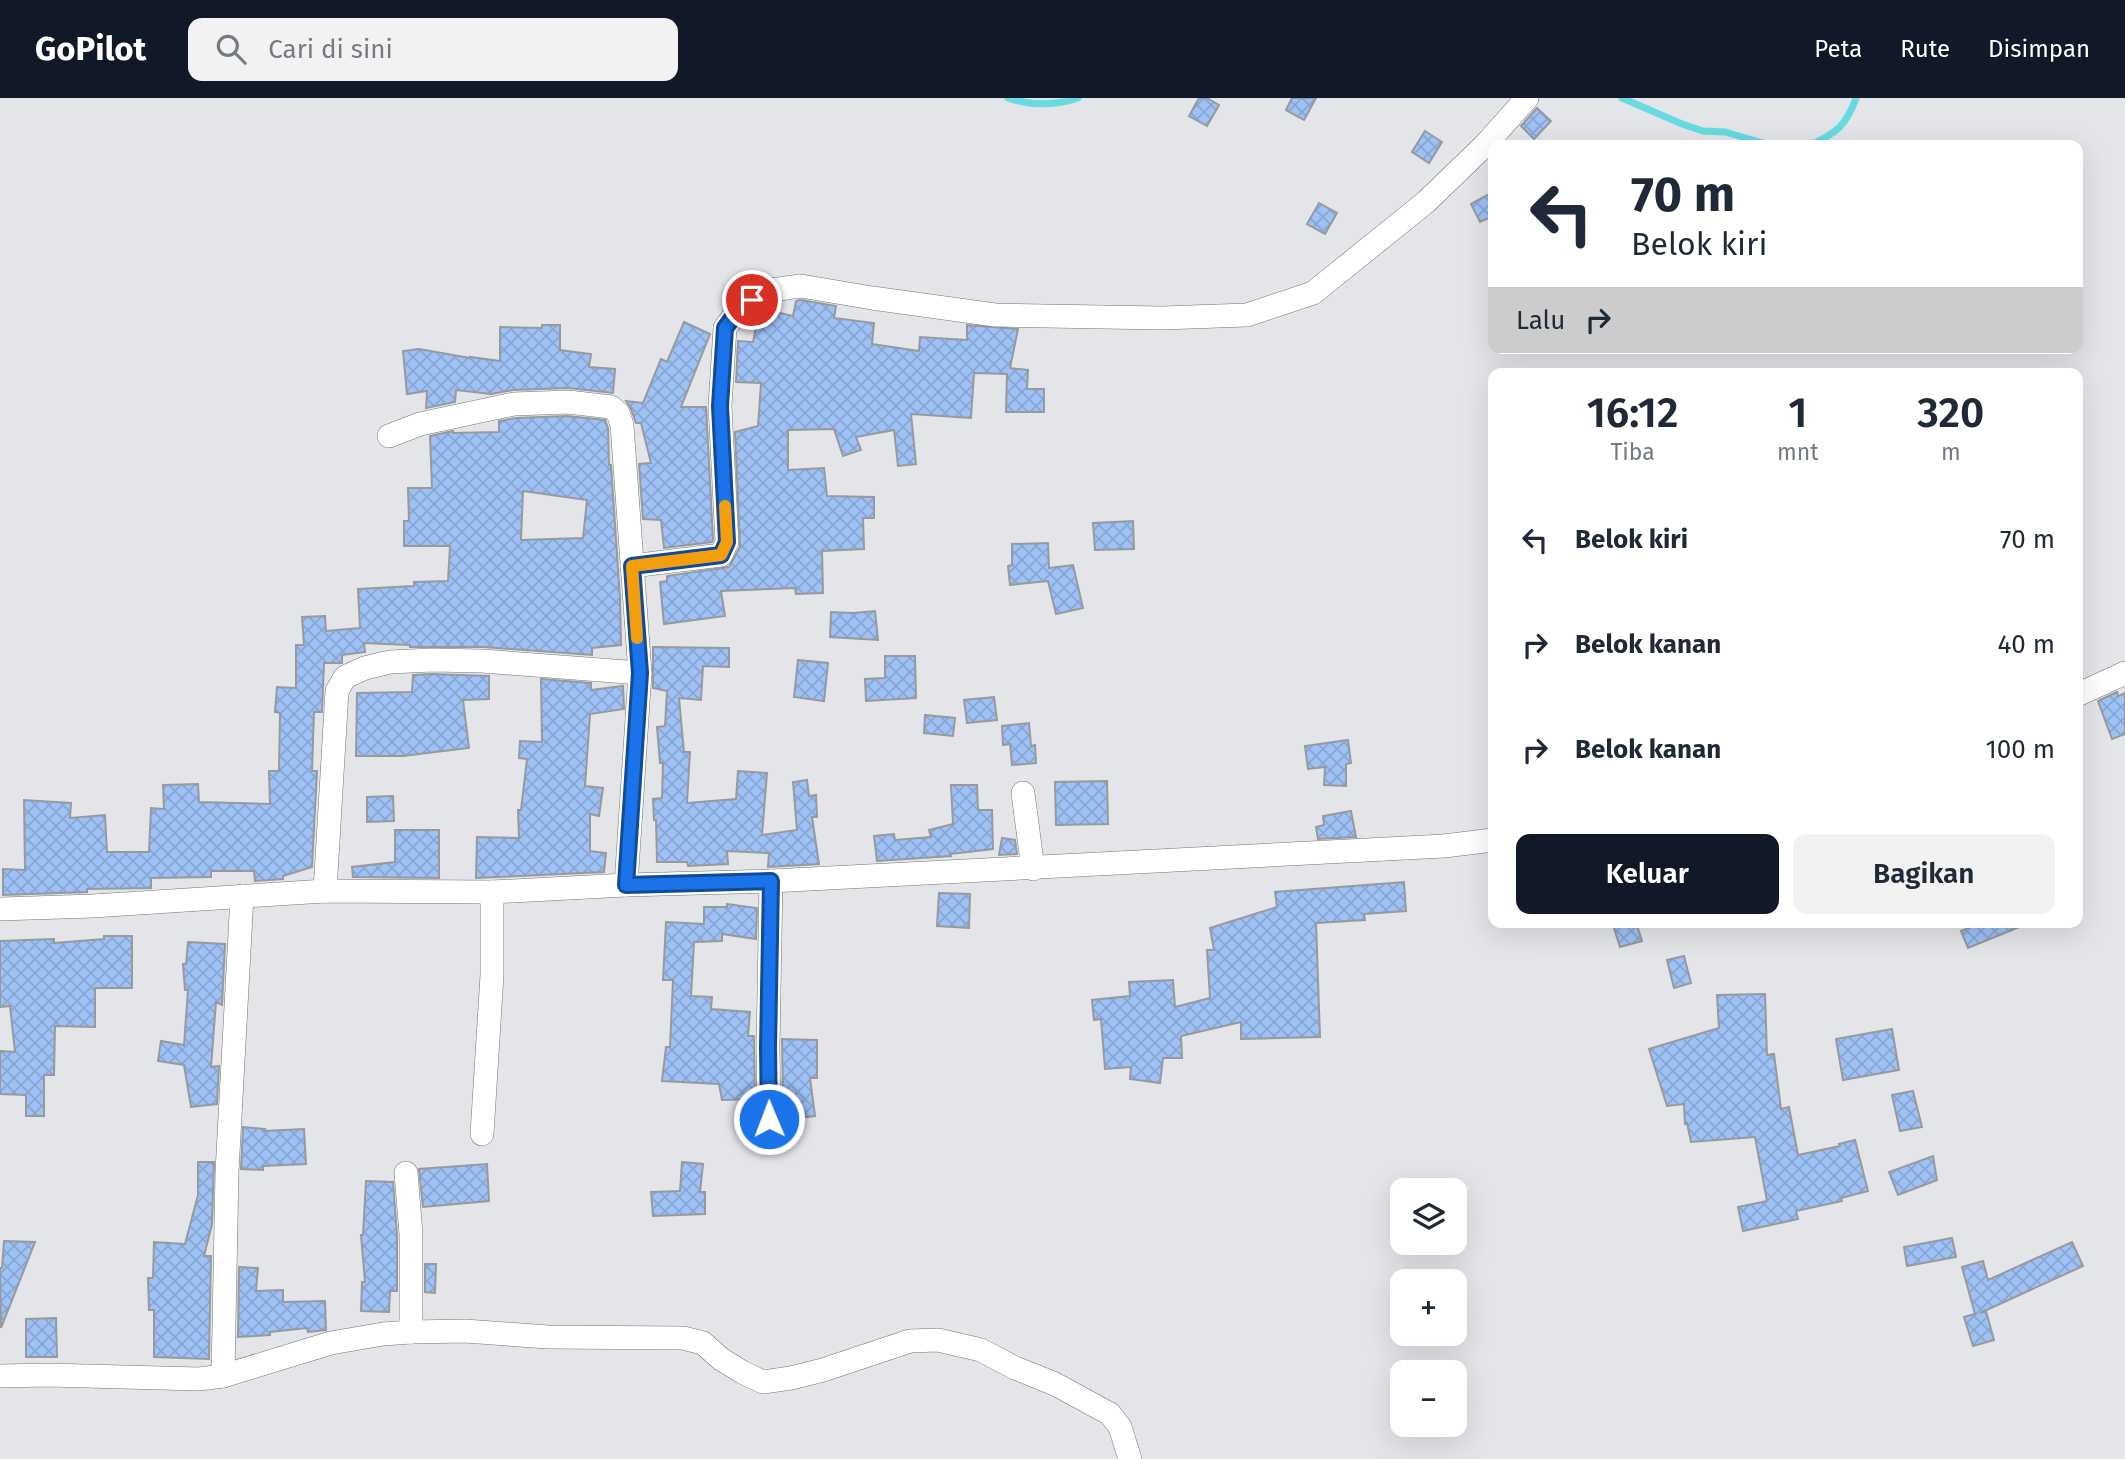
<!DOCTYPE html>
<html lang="id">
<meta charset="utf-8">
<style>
body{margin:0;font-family:"Fira Sans",sans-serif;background:#f2f2f3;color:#1f2937;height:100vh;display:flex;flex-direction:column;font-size:26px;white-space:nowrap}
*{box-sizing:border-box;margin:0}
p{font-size:23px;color:#747a83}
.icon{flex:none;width:38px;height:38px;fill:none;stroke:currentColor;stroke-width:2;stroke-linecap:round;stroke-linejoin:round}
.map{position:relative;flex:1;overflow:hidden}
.details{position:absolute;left:1488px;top:270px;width:595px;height:560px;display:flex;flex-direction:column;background:#fff;border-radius:14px;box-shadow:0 7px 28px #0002}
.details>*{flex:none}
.top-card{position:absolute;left:1488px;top:42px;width:595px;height:214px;border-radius:14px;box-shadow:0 7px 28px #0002;background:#fff;color:#1f2937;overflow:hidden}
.controls{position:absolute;left:1390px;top:1080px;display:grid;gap:14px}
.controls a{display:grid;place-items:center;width:77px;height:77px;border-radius:14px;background:#fff;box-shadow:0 7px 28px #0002;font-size:35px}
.pin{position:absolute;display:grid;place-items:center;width:60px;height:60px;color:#fff;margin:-30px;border:4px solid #fff;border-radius:50%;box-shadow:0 2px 7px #0007}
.me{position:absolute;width:77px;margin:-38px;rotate:359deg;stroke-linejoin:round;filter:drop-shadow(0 0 5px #0008)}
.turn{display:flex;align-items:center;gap:24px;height:147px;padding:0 28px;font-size:32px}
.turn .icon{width:91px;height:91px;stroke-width:2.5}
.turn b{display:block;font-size:49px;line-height:60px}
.then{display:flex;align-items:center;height:66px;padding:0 28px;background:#0003;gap:14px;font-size:26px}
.eta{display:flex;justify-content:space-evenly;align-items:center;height:119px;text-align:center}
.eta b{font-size:42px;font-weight:600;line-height:49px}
.primary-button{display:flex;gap:14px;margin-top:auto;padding:14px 28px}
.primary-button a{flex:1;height:80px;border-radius:14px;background:#111827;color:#fff;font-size:28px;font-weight:600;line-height:80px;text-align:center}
.primary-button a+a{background:#f2f2f3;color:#1f2937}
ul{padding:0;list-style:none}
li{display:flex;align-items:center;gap:21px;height:105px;padding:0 28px}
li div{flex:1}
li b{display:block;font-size:26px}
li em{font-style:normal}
header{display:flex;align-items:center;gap:42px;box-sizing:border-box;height:98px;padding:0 35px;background:#111827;color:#fff}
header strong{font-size:33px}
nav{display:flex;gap:38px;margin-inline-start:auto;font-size:24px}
.search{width:490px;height:63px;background:#f2f2f3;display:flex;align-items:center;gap:18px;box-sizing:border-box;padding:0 24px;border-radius:14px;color:#747a83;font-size:26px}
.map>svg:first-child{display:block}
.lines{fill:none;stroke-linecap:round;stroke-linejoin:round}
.stream{stroke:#67dbe0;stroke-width:7}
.building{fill:url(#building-cross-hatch);stroke:#97999d;stroke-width:2;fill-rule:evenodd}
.minor-casing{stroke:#717477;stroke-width:24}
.minor{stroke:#fff;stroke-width:23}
.route-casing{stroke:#114b97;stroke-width:18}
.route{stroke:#1a73e8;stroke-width:12}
.slow{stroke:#f59e0b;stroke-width:12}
</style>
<header>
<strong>GoPilot</strong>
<div class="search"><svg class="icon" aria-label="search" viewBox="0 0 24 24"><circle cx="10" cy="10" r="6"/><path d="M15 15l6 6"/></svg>Cari di sini</div>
<nav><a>Peta</a><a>Rute</a><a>Disimpan</a></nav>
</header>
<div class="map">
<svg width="2125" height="1361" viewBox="0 0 2125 1361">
<defs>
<pattern id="building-cross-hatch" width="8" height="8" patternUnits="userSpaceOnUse" patternTransform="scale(1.75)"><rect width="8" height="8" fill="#9ec2f6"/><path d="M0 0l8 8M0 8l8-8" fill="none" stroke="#87a6d2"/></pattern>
</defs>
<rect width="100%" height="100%" fill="#e3e5e9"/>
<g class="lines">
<!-- stream -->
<g class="stream">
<path d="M1008,0C1032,8 1054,8 1078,0"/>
<polyline points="1622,0 1682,26 1703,33 1725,34 1770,47"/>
<path d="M1811,47C1836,35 1846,28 1856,0"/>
</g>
</g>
<!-- building -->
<g class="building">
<polygon points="1199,0 1207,0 1219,7 1207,28 1189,18"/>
<polygon points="1292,0 1316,0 1304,22 1286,12"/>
<polygon points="1537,10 1551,23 1534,41 1521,28"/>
<polygon points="1425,33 1442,44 1429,65 1412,54"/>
<polygon points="1493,94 1493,118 1480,124 1471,106"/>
<polygon points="1319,105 1337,115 1325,136 1307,126"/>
<polygon points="801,202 836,208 834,220 874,225 872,246 919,253 920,239 967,242 967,227 1018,231 1010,270 1028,272 1027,291 1044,291 1044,314 1006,314 1007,276 974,275 971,320 911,316 916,366 898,368 894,332 856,339 861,352 843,358 834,331 788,332 788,372 824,370 827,398 874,399 874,420 863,420 864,451 822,453 823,495 796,496 795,490 721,493 725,518 664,526 660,484 667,483 667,478 729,469 740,449 735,334 758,328 761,285 736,284 738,243 753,244 759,214 762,211 793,218 796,203"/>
<polygon points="684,224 710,236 681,309 706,309 713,441 712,444 664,450 661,422 643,421 639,366 651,365 641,325 636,325 631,311 626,303 643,305 661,261 667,264"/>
<polygon points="542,227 560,227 560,252 591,256 589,269 615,271 613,295 568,290 513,292 491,296 456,292 455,304 426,310 427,293 407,296 403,253 419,251 470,260 470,259 500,263 500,229 542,230"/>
<path d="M567,318L605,322L608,330L609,367H611L620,500L621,547L592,550V557L483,549H410V547L364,545L365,554L342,557V565H324L322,614H314L312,673H317L312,769L283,778V781L255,783L254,773H211V779L151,780V790L87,791V794L3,797V771L25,772L24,702L71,705L70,720L105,717L107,754H149L151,710L164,711L163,687L198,686L199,704L270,706L269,673H279L280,615L275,614L277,589L296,590V547H304L302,519L325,518L326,533L360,530L358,491L414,488V484L448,483L450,448H404V423H409L408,390H432L430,338L453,333V335L499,334V323L516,320ZM523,393L587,402L583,440L521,442Z"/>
<polygon points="1133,423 1134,451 1095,452 1093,425"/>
<polygon points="1048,445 1049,470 1073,467 1083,510 1056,516 1048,483 1010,487 1008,468 1012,467 1012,446"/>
<polygon points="875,513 878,542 830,539 831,514 853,515"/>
<polygon points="653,549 729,550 729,569 703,568 701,602 679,600 684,654 690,654 687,705 736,701 738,673 767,675 762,737 797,732 793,684 807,682 809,698 816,697 817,719 812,719 819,766 768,769 769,755 727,753 728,766 688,768 687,764 657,764 656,722 654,722 653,701 662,700 663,665 660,665 657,629 665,628 667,593 653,590"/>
<polygon points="885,558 915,558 916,600 866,603 865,581 885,580"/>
<polygon points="798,562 828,565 824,603 794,599"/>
<polygon points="432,576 489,578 489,601 463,602 469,650 403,658 356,658 357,595 412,594 413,577"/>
<polygon points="541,581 591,585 591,592 623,588 624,611 590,616 585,688 603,690 599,718 590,716 590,753 606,755 604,774 476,780 477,739 519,740 518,712 521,712 527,661 519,660 520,643 542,644"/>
<polygon points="2117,594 2118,598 2125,595 2125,636 2112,641 2098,603"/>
<polygon points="994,599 997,622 967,625 964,602"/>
<polygon points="925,617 955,620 953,638 924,635"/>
<polygon points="1029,625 1031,648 1035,647 1036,665 1012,667 1010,646 1003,647 1002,628"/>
<polygon points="1348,642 1351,665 1346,666 1346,688 1324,687 1325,669 1308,671 1305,648"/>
<polygon points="1107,683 1108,726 1056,727 1055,684"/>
<polygon points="951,687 977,687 978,712 992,712 993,751 950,756 951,758 877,763 874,738 894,736 895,742 931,739 929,732 953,726"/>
<polygon points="393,698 394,723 367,724 367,699"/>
<polygon points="1351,713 1356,739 1318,741 1316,729 1324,727 1323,718"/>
<polygon points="395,732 439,732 439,780 353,779 352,769 395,764"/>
<polygon points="1002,740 1015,742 1017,756 999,757"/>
<polygon points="1404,784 1406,813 1364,816 1365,822 1316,825 1320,939 1241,941 1241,924 1181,938 1182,960 1163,960 1160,985 1130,981 1131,969 1105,971 1101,921 1094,922 1092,902 1130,898 1129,884 1173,882 1175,909 1210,900 1207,852 1214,852 1210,830 1277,809 1275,794"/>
<polygon points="939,795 970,796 969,830 937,828"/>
<polygon points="727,806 757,810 756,841 722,836 722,843 694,844 691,898 712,899 711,911 750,914 748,938 754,938 755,1001 722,1002 719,986 662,983 666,949 670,949 673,882 663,882 666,824 704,826 704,809 727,809"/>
<polygon points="1612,824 1636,824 1642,843 1620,849"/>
<polygon points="1969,824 2029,824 2029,825 1968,850 1961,833 1971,829"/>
<polygon points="104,838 132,838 132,890 95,890 95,929 55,928 54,977 44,977 44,1018 26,1018 26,997 0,996 0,953 15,954 10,908 0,909 0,843 54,841 54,845 104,841"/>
<polygon points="188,844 225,846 222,907 216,904 211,969 219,968 217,1006 191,1009 184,967 158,963 161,943 184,947 188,892 185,892 183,866 186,866"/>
<polygon points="1684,858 1691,885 1674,890 1667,862"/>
<polygon points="1765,896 1767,957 1774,956 1781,1011 1789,1009 1798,1057 1840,1048 1839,1046 1855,1042 1868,1093 1841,1100 1842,1103 1796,1113 1798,1121 1743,1133 1738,1109 1767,1103 1755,1039 1691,1044 1687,1025 1685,1026 1684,1006 1667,1008 1649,951 1719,930 1717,897"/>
<polygon points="1892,931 1899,972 1843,982 1836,941"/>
<polygon points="782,941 817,942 817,980 810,980 815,1018 789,1021 787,1000 783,1000"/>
<polygon points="1913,993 1922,1029 1900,1033 1892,997"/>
<polygon points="243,1029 265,1031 264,1033 304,1031 306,1066 263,1068 263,1072 241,1071"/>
<polygon points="1933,1058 1937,1082 1898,1097 1889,1074"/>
<polygon points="198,1064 214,1064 212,1126 204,1158 211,1158 209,1261 154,1259 154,1212 149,1212 148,1180 153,1180 154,1144 185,1146 198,1097"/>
<polygon points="682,1064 703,1066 700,1094 705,1094 705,1116 653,1118 651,1094 680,1093"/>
<polygon points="487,1066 489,1103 423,1109 419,1071"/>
<polygon points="366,1083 393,1084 397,1137 397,1193 390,1193 389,1214 361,1213 362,1184 365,1184 361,1137 363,1137"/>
<polygon points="1952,1140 1956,1159 1907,1168 1904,1149"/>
<polygon points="4,1143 35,1144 1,1230 0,1170 2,1170"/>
<polygon points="2072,1144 2083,1168 1980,1215 1986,1213 1994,1242 1973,1248 1964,1219 1975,1216 1962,1169 1983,1163 1988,1182"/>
<polygon points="425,1166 436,1166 435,1195 425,1194"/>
<polygon points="239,1169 258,1170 256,1193 283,1192 283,1204 325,1203 326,1232 308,1234 307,1230 270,1234 270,1237 238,1239"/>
<polygon points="56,1220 57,1259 26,1259 26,1221"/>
</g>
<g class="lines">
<!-- minor casing -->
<g class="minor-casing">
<g id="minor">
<polyline points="389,338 420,326 514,306 568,304 611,309 618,315 622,327 640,575 626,787"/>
<polyline points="632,468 721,457 727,444 720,308 725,230 740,210 764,193 801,188 872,200 995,217 1162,220 1247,217 1313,195 1426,104 1486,46 1527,0"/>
<polyline points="2077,597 2125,575"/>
<polyline points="1023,695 1033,771"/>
<polyline points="325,793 337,593 345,579 365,570 390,564 432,562 482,563 640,575"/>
<polyline points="0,811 93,808 325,793 492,794 626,787 771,783 1444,748 1493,742"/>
<polyline points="769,1021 768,949 771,783"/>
<polyline points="482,1036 492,877 492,794"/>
<polyline points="406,1075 411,1136 411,1234"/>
<polyline points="0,1278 48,1277 199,1281 223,1278 331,1245 383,1236 411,1234 465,1233 548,1239 683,1240 703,1245 721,1261 742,1274 763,1284 791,1280 823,1272 910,1243 938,1242 981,1252 1015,1270 1055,1286 1110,1316 1120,1329 1130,1361"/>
<polyline points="223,1278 227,1074 242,798"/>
</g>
</g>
<!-- minor -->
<use href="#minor" class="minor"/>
</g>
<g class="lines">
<!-- route casing -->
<g class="route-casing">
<polyline id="route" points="752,202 740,210 725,230 720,308 727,444 721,457 632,468 640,575 626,787 771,783 768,949 769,1021"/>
</g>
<!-- route -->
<use href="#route" class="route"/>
<!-- slow -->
<polyline class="slow" points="637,540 632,468 721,457 727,444 725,408"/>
</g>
</svg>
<div class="controls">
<a><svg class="icon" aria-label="layers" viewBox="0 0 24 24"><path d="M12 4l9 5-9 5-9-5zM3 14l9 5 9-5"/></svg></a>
<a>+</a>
<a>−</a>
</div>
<div class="pin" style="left:752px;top:202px;background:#d93025"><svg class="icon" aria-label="arrive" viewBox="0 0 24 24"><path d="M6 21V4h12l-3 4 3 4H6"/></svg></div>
<svg class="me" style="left:769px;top:1021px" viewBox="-20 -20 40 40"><circle r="17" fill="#1a73e8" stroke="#fff" stroke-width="3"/><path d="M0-11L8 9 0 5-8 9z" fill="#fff"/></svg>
<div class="top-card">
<div class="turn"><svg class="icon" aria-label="left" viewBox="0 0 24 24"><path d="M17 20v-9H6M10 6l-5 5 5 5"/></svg><div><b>70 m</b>Belok kiri</div></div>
<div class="then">Lalu<svg class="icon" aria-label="right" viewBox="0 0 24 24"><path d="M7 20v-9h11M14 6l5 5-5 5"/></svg></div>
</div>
<section class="details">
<div class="eta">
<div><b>16:12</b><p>Tiba</p></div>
<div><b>1</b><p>mnt</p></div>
<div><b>320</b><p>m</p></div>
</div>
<ul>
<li><svg class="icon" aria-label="left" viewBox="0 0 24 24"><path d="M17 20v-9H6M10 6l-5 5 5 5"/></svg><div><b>Belok kiri</b></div><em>70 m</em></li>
<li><svg class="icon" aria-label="right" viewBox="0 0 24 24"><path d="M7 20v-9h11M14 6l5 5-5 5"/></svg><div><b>Belok kanan</b></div><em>40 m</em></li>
<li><svg class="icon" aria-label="right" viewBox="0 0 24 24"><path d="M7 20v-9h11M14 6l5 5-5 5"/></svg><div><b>Belok kanan</b></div><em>100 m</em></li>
</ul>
<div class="primary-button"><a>Keluar</a><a>Bagikan</a></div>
</section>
</div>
